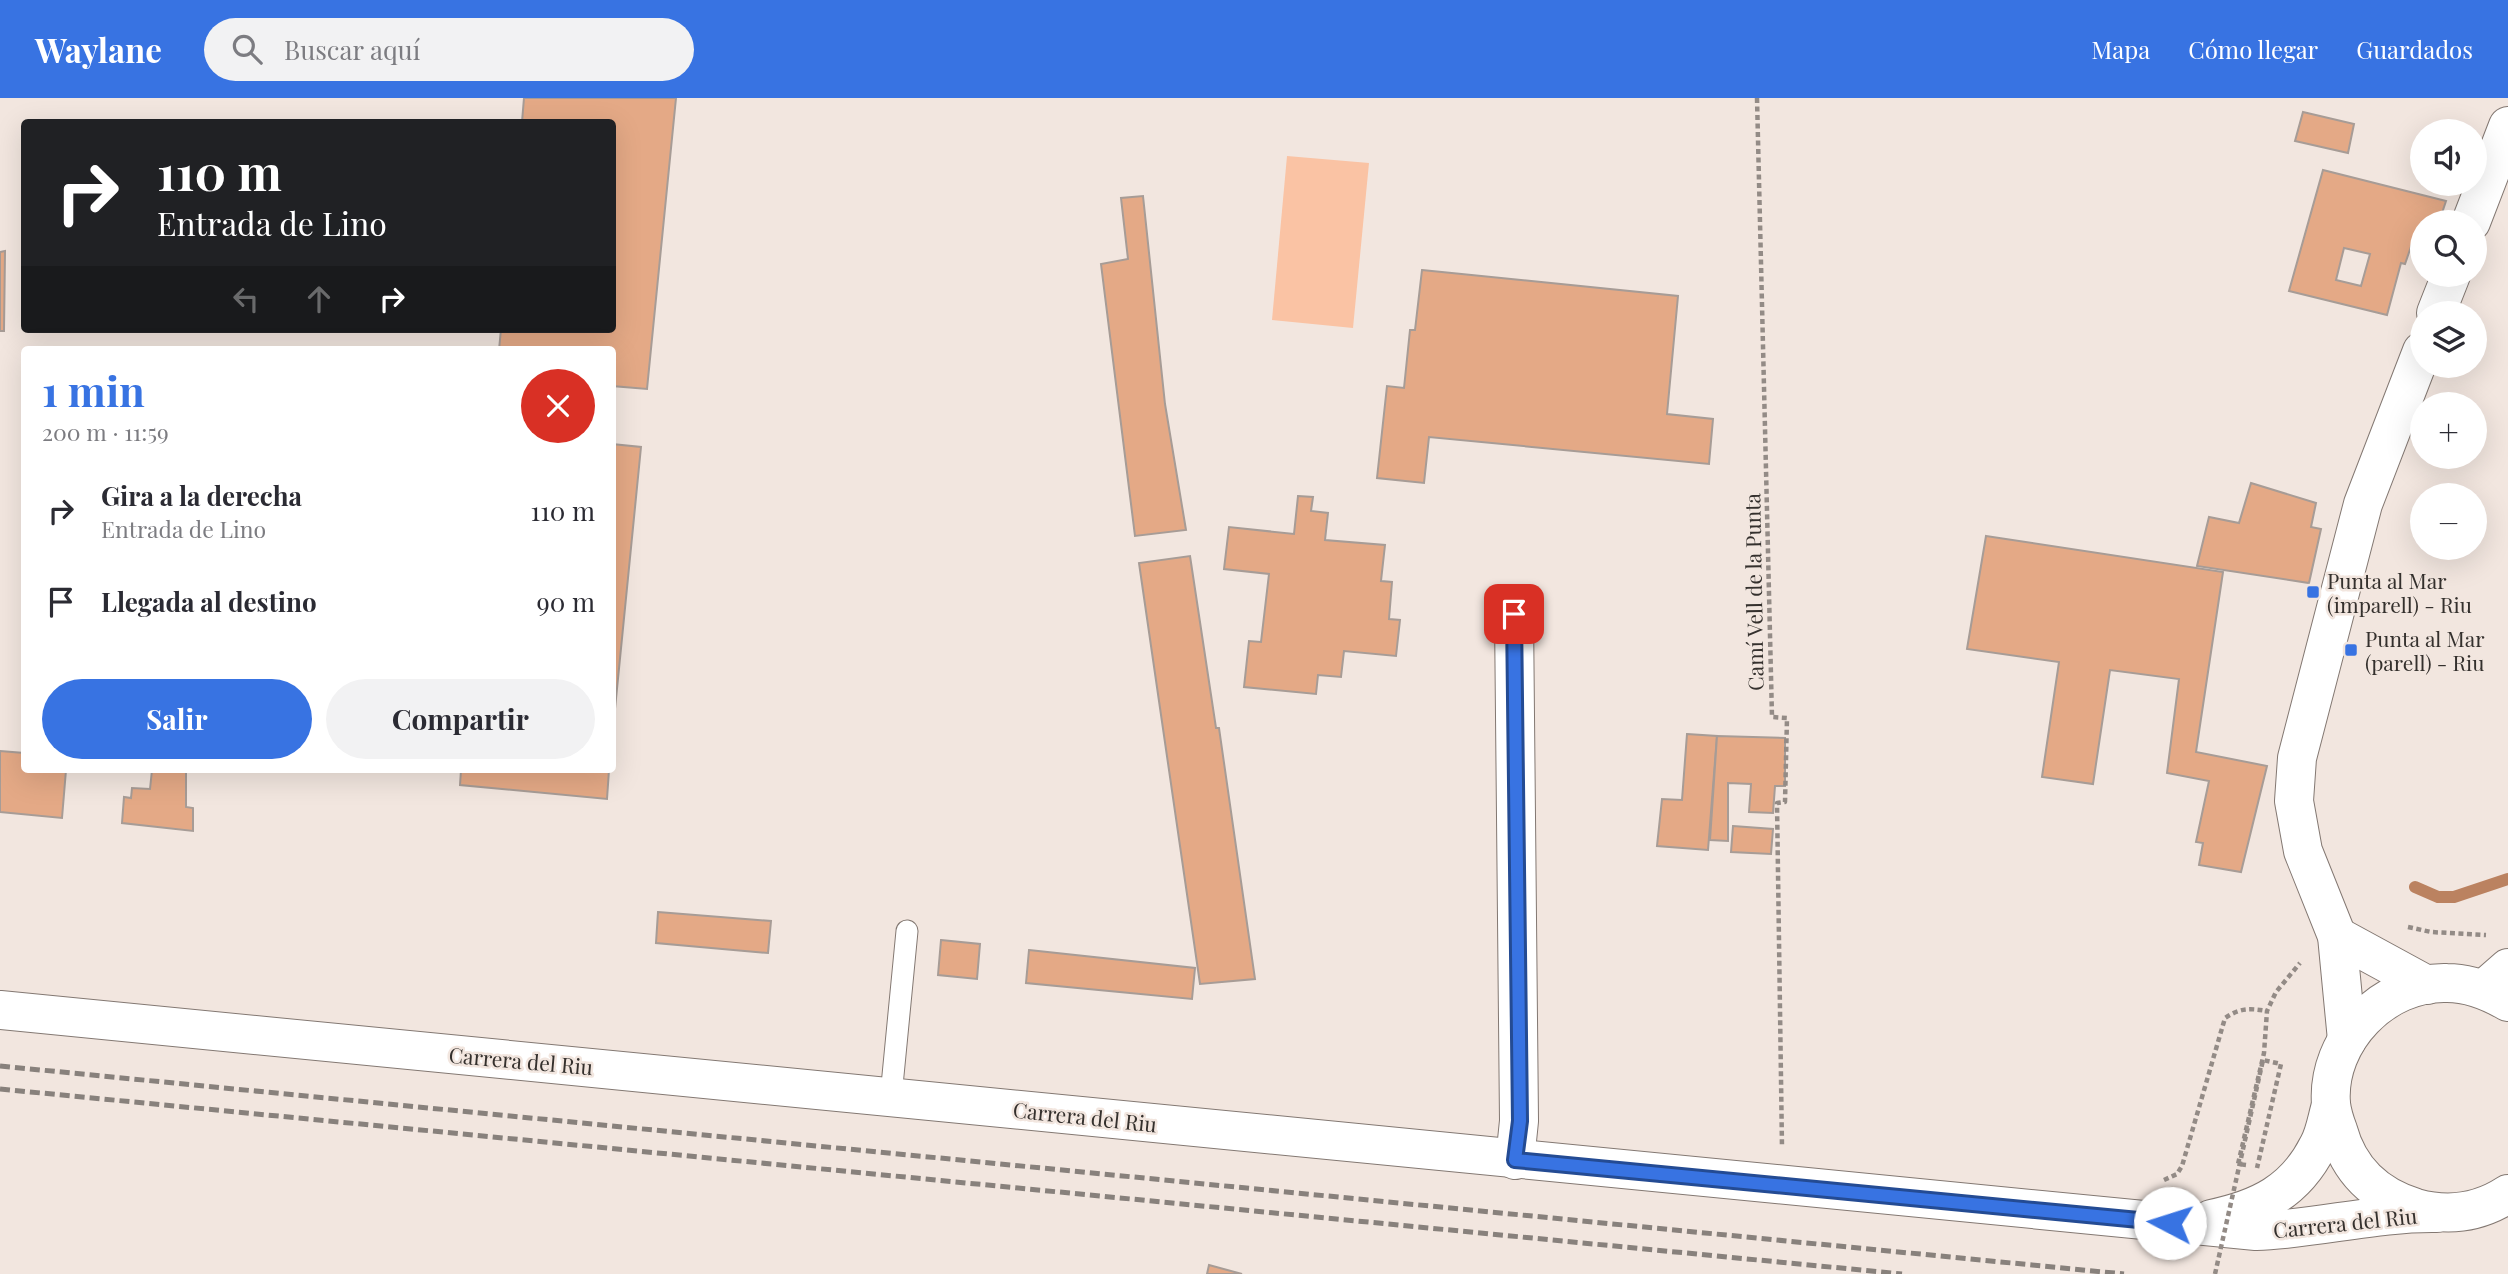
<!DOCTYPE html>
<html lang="es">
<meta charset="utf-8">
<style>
body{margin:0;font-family:"Playfair Display",serif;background:#f2f2f3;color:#2b2b33;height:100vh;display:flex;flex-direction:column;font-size:26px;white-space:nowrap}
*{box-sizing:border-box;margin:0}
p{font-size:23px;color:#7c7c81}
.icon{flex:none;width:38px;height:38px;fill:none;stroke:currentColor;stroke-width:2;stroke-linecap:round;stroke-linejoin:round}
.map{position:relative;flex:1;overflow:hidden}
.details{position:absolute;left:21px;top:248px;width:595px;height:427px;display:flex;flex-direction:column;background:#fff;border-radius:7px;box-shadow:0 7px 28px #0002}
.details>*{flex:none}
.top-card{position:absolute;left:21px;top:21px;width:595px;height:214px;border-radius:7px;box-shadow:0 7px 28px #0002;background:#202124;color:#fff;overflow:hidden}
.tools{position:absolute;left:2410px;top:21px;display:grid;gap:14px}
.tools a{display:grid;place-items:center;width:77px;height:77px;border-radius:50%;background:#fff;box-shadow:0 7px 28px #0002;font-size:35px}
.pin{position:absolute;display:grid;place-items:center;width:60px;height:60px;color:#fff;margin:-30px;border-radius:14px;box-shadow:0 4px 10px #0006}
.me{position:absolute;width:77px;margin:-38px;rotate:275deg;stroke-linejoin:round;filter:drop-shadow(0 0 5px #0008)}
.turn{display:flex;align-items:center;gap:24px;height:147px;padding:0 21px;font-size:32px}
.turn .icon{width:91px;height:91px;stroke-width:2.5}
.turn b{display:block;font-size:49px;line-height:60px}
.lanes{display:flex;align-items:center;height:66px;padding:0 21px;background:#0003;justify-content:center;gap:35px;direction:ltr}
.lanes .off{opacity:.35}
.round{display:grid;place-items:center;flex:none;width:74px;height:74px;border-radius:37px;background:#f2f2f3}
.head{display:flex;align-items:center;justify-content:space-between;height:119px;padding:0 21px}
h1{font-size:42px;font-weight:700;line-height:52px;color:#3873e2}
.primary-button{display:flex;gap:14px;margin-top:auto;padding:14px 21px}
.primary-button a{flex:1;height:80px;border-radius:42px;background:#3873e2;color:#fff;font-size:28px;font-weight:700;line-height:80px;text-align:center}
.primary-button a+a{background:#f2f2f3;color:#2b2b33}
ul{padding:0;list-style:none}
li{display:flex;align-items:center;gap:21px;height:91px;padding:0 21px}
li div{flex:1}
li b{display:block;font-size:26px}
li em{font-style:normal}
header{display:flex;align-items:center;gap:42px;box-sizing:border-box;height:98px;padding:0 35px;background:#3873e2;color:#fff}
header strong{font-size:33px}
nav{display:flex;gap:38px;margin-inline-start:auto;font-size:24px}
.search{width:490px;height:63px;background:#f2f2f3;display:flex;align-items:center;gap:18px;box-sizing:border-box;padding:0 24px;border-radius:38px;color:#7c7c81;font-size:26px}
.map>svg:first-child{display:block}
.green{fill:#fac3a4}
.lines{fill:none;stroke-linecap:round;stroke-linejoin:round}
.stream{stroke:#bb8260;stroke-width:12}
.building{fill:#e4a986;stroke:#a79c96;stroke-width:2;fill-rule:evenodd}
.lane-casing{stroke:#837872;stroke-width:23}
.street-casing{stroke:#837872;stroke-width:40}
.secondary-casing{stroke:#837872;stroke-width:40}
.path{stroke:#938b86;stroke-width:4.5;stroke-dasharray:5 3.5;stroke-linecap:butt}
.lane{stroke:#fff;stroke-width:21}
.street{stroke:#fff;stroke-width:38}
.secondary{stroke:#fff;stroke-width:38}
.rail{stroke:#88817c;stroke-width:5;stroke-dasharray:10 5;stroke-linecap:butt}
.path-bridge{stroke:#938b86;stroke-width:4.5;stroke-dasharray:5 3.5;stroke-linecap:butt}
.route-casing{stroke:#244b93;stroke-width:18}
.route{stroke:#3873e2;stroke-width:12}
.poi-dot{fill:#3873e2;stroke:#f2e6df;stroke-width:2.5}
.labels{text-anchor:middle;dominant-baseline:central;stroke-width:5;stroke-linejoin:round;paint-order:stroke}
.poi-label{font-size:21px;fill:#34302d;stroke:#f2e6df;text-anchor:start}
.street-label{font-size:21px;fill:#34302d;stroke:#f2e6df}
</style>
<header>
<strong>Waylane</strong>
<div class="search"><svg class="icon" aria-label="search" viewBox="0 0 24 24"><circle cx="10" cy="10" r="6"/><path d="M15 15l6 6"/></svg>Buscar aquí</div>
<nav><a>Mapa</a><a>Cómo llegar</a><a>Guardados</a></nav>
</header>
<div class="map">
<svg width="2508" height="1176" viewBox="0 0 2508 1176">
<rect width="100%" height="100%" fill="#f2e6df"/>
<!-- green -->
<polygon class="green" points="1287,58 1369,65 1353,230 1272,222"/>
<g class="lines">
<!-- stream -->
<polyline class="stream" points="2415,789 2438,799 2454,799 2508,781"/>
</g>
<!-- building -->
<g class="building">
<polygon points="524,0 676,0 647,291 612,288 612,252 499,252 501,231 612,231 612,24 522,24"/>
<polygon points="2303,14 2354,26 2348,55 2295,43"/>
<path d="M2323,72L2446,103L2439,124H2422V143L2414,140L2405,166L2401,165L2387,217L2289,193ZM2344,150L2370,156L2361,188L2336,182Z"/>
<polygon points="1143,98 1165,306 1186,432 1135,438 1101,166 1128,161 1121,100"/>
<polygon points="5,153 4,233 0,233 0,154"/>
<polygon points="1422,172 1678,198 1667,316 1713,321 1709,366 1429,339 1424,385 1377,380 1387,288 1404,290 1410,232 1415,232"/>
<polygon points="612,346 641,349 612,641"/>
<polygon points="2251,385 2316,405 2311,429 2321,431 2309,485 2197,468 2209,419 2239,425"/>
<polygon points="1298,398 1313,399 1311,413 1328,415 1325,442 1385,447 1381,483 1392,484 1389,521 1400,522 1396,558 1344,553 1341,579 1318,577 1316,596 1244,589 1249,543 1261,544 1269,476 1224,471 1229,429 1294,436"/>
<polygon points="1986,438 2223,474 2196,654 2267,668 2241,774 2199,767 2203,745 2196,744 2209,683 2167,675 2179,581 2110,572 2093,686 2042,679 2059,564 1967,551"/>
<polygon points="1190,458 1216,630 1219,630 1255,881 1200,886 1139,465"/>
<polygon points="1687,636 1717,638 1708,752 1657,748 1662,701 1682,702"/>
<polygon points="1717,638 1785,640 1785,688 1775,688 1773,715 1749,714 1751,686 1728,685 1728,743 1710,742"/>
<polygon points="0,653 24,655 24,672 66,672 62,720 0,714"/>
<polygon points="152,672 186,672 186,709 193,710 193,733 122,725 124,699 131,700 132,690 150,691"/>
<polygon points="461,672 609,672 607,701 460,687"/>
<polygon points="1733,728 1773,731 1771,756 1731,754"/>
<polygon points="658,814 771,823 768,855 656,845"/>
<polygon points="941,842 980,846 977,881 938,877"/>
<polygon points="1029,852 1195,870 1192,901 1026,885"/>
<polygon points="1209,1167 1242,1176 1207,1176"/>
</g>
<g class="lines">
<!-- lane casing -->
<g class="lane-casing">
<polyline id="lane" points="891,998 907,833"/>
</g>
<!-- street casing -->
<g class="street-casing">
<g id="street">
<polyline points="2471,124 2508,28"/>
<polyline points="2436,215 2451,177"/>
<polyline points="1514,516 1519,1023 1515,1062"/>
<polyline points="2337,838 2427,887"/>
<polyline points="2484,891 2508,870"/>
<polyline points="2347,942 2337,838 2303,753 2294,703 2297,660 2363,406 2422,253"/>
</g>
</g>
<!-- secondary casing -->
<g class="secondary-casing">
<g id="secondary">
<path d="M2508,904C2489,893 2469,885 2447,885C2384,883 2326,942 2331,1006C2332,1014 2335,1024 2338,1032C2349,1073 2376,1098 2416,1110C2449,1119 2479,1115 2508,1096"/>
<path d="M0,912L2256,1133C2317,1131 2376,1114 2437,1115"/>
<path d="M2211,1121C2259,1111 2295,1094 2318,1048C2325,1036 2327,1020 2331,1007"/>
</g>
</g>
<!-- path -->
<g class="path">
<polyline points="1757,0 1772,619 1787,620 1785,704 1777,705 1782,1049"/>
<polyline points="2408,829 2431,834 2486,837"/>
<polyline points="2246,1067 2238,1066 2264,955 2267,913 2276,894 2300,865"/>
<path d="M2164,1082L2177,1076L2182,1068L2225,920C2240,910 2249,910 2267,913"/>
</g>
<!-- lane -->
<use href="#lane" class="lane"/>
<!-- street -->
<use href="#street" class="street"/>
<!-- secondary -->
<use href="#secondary" class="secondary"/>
<!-- rail -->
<g class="rail">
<polyline points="0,968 2124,1176"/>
<polyline points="0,991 1902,1176"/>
</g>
<!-- path-bridge -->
<polyline class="path-bridge" points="2215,1176 2263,962 2281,966 2257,1070"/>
</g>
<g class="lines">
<!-- route casing -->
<g class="route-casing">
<polyline id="route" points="1514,516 1520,1023 1515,1062 2170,1125"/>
</g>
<!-- route -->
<use href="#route" class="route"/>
</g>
<!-- markers -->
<g class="poi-dot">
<rect x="2306" y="487" width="14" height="14" rx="3.5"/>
<rect x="2344" y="545" width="14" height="14" rx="3.5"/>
</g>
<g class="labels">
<!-- poi labels -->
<g class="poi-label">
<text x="2327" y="482">Punta al Mar<tspan x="2327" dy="24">(imparell) - Riu</tspan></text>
<text x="2365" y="540">Punta al Mar<tspan x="2365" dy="24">(parell) - Riu</tspan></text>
</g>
<!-- street labels -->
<g class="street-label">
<text transform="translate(1753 494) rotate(-91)">Camí Vell de la Punta</text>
<text transform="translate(521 962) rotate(5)">Carrera del Riu</text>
<text transform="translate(1085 1018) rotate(6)">Carrera del Riu</text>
<text transform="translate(2345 1124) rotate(-6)">Carrera del Riu</text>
</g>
</g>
</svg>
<div class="tools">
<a><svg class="icon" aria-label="sound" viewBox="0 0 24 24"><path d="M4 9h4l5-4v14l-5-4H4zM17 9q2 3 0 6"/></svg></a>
<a><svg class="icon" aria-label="search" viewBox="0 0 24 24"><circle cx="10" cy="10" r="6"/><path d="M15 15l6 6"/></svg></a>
<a><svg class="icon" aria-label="layers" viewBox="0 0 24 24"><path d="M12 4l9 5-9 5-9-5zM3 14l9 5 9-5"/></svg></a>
<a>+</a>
<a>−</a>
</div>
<div class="pin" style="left:1514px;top:516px;background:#d93025"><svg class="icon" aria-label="arrive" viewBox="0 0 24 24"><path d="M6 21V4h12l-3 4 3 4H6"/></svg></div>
<svg class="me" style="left:2170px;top:1125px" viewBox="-20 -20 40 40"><circle r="19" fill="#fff"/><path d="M0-13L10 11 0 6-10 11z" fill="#3873e2"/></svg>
<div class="top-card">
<div class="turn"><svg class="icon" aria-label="right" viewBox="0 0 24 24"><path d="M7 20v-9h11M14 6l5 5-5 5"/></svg><div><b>110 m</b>Entrada de Lino</div></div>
<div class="lanes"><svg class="icon off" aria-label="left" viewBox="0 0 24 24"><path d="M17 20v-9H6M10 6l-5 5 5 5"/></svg><svg class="icon off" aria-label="ahead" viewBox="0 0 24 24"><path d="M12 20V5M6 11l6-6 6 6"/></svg><svg class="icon" aria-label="right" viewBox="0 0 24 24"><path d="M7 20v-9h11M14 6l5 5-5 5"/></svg></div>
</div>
<section class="details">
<div class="head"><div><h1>1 min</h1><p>200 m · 11:59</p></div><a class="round" style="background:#d93025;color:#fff"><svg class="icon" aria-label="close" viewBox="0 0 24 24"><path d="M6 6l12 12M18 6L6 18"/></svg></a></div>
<ul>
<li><svg class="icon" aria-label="right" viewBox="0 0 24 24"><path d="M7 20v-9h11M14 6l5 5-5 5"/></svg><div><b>Gira a la derecha</b><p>Entrada de Lino</p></div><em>110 m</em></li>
<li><svg class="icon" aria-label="arrive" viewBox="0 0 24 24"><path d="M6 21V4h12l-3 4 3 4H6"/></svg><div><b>Llegada al destino</b></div><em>90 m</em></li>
</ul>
<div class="primary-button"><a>Salir</a><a>Compartir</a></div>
</section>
</div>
